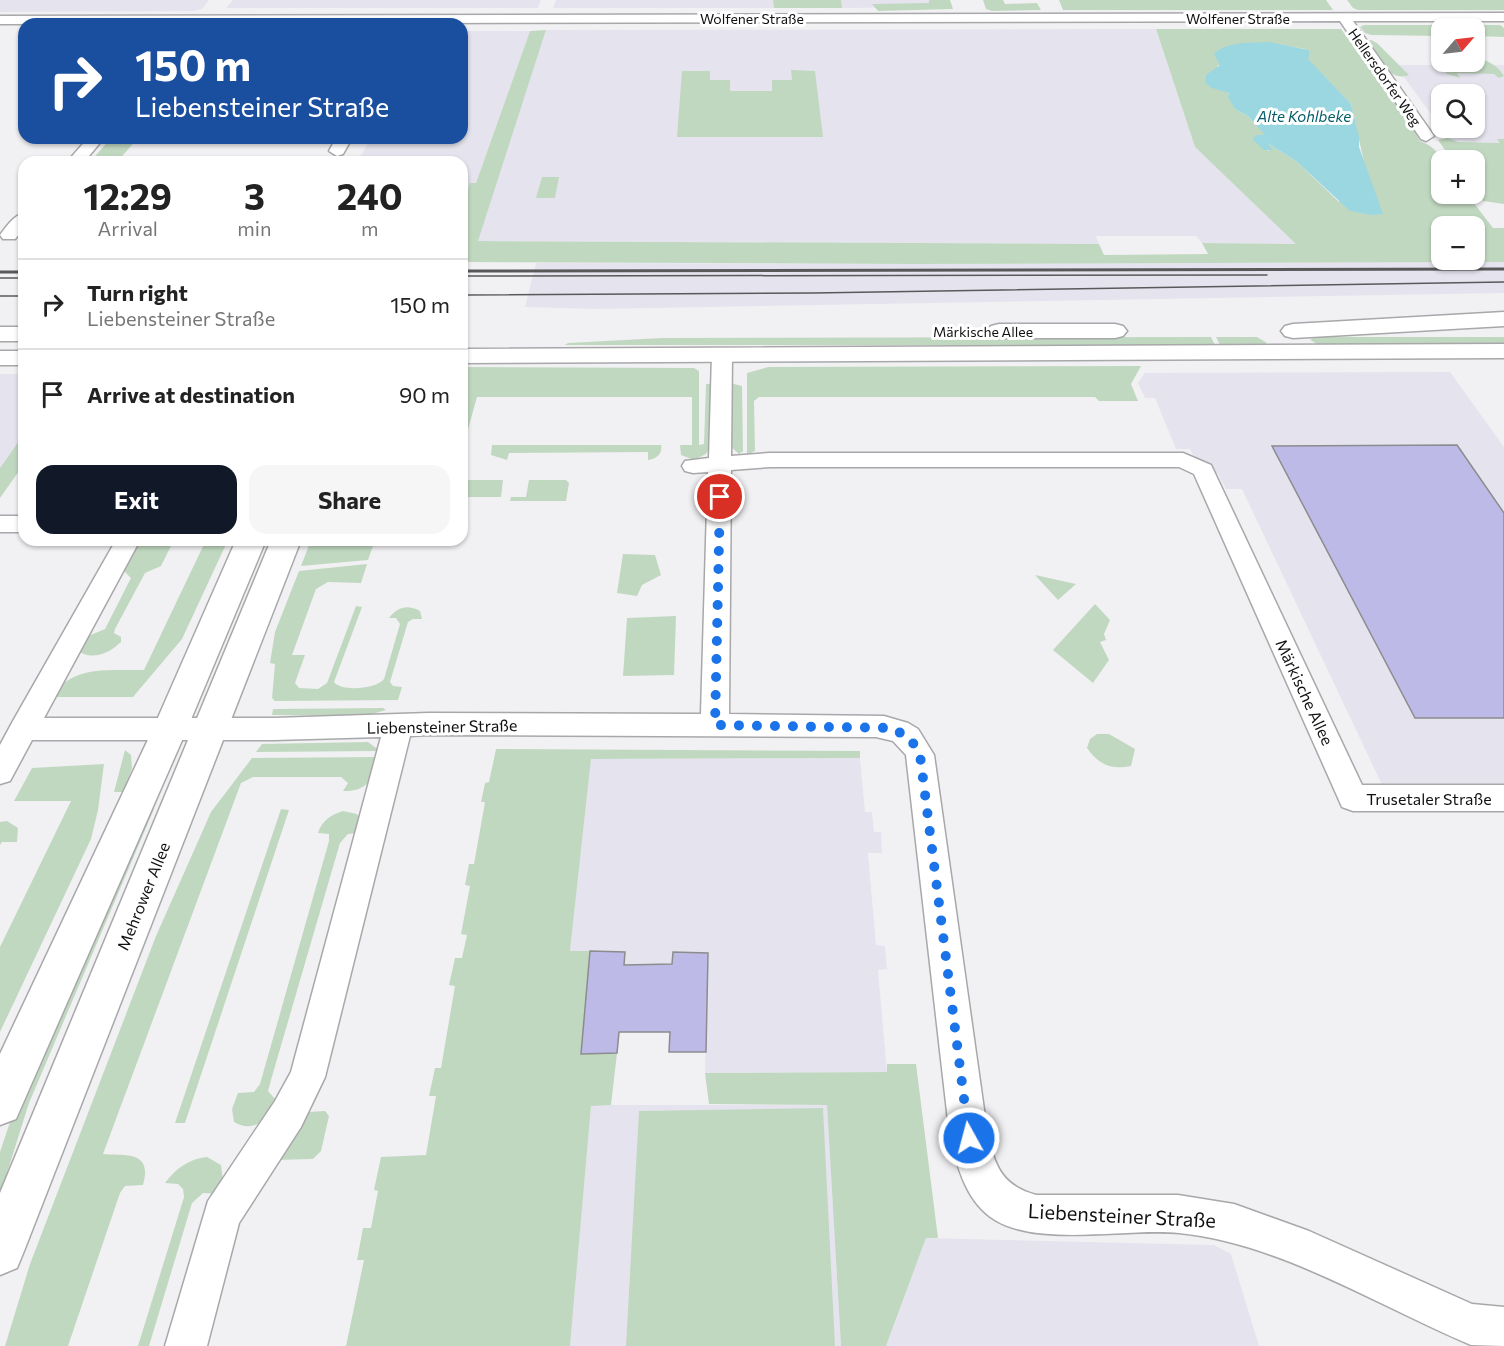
<!DOCTYPE html>
<meta charset="utf-8">
<style>
body{margin:0;font-family:Commissioner,sans-serif;background:#f6f6f6;color:#222;height:100vh;display:flex;flex-direction:column;font-size:22px;white-space:nowrap}
*{box-sizing:border-box;margin:0}
p{font-size:20px;color:#767676}
.icon{flex:none;width:33px;height:33px;fill:none;stroke:currentColor;stroke-width:2;stroke-linecap:round;stroke-linejoin:round}
.map{position:relative;flex:1;overflow:hidden}
.sheet{position:absolute;left:18px;top:156px;width:450px;height:390px;display:flex;flex-direction:column;background:#fff;border-radius:18px;box-shadow:0 2px 4px #0004}
.sheet>*{flex:none}
.banner{position:absolute;left:18px;top:18px;width:450px;height:126px;border-radius:18px;box-shadow:0 2px 4px #0004;background:#1a4fa0;color:#fff;overflow:hidden}
.needle{width:39px;rotate:62deg}
.controls{position:absolute;left:1431px;top:18px;display:grid;gap:12px}
.controls a{display:grid;place-items:center;width:54px;height:54px;border-radius:12px;background:#fff;box-shadow:0 2px 4px #0004;font-size:30px}
.pin{position:absolute;display:grid;place-items:center;width:51px;height:51px;color:#fff;margin:-26px;border:3px solid #fff;border-radius:50%;box-shadow:0 2px 6px #0007}
.me{position:absolute;width:66px;margin:-33px;rotate:353deg;stroke-linejoin:round;filter:drop-shadow(0 0 4px #0008)}
.turn{display:flex;align-items:center;gap:21px;height:126px;padding:0 18px;font-size:27px}
.turn .icon{width:78px;height:78px;stroke-width:2.5}
.turn b{display:block;font-size:42px;line-height:51px}
.eta{display:flex;justify-content:space-evenly;align-items:center;height:102px;text-align:center}
.eta b{font-size:36px;font-weight:700;line-height:42px}
.button{display:flex;gap:12px;margin-top:auto;padding:12px 18px}
.button a{flex:1;height:69px;border-radius:18px;background:#111827;color:#fff;font-size:24px;font-weight:700;line-height:69px;text-align:center}
.button a+a{background:#f6f6f6;color:#222}
ul{padding:0;list-style:none}
li{display:flex;align-items:center;gap:18px;height:90px;padding:0 18px;border-top:2px solid #e0e0e0}
li div{flex:1}
li b{display:block;font-size:22px}
li em{font-style:normal}
.map>svg:first-child{display:block}
.built{fill:#e5e4ee;fill-rule:evenodd}
.green{fill:#c1d8c0;fill-rule:evenodd}
.water{fill:#9bd7e1}
.building{fill:#bdbae7;stroke:#8c8c8e;stroke-width:1.5}
.lines{fill:none;stroke-linecap:round;stroke-linejoin:round}
.minor-casing{stroke:#a8a7aa;stroke-width:3}
.major-casing{stroke:#a8a7aa;stroke-width:3}
.minor{fill:#fff;fill-rule:evenodd}
.major{fill:#fff;fill-rule:evenodd}
.tram{stroke:#59595a;stroke-width:1.5}
.rail{stroke:#59595a;stroke-width:3}
.route{stroke:#1a73e8;stroke-width:10;stroke-dasharray:0 18}
.labels{text-anchor:middle;dominant-baseline:central;stroke-width:6;stroke-linejoin:round;paint-order:stroke}
.far-street-label{font-size:14px;fill:#111112;stroke:#fff}
.far-water-label{font-size:15px;font-style:italic;fill:#035d67;stroke:#fff}
.street-label{font-size:16px;fill:#111112;stroke:#fff}
.near-street-label{font-size:20px;fill:#111112;stroke:#fff}
</style>
<div class="map">
<svg width="1504" height="1346" viewBox="0 0 1504 1346">
<rect width="100%" height="100%" fill="#f1f1f4"/>
<!-- built -->
<g class="built">
<polygon points="0,0 209,0 202,9 194,11 0,12"/>
<polygon points="233,0 541,0 538,8 226,8"/>
<polygon points="556,0 773,0 774,8 553,8"/>
<polygon points="841,0 940,0 943,7 842,8"/>
<polygon points="1156,29 1195,147 1297,244 1202,243 1196,236 1096,236 1099,244 477,241 546,30"/>
<polygon points="462,31 530,31 476,183 470,183 462,206 462,162 336,162 358,158 362,154 371,138 462,138"/>
<path d="M1395,65H1504V144L1451,141ZM1442,94H1474V128H1442Z"/>
<polygon points="1504,262 1504,293 596,309 525,307 536,263 912,264"/>
<polygon points="1450,372 1504,447 1504,788 1383,787 1242,489 1226,489 1218,474 1208,465 1194,457 1190,449 1176,449 1155,398 1145,398 1138,383 1145,373"/>
<polygon points="0,374 24,374 24,434 0,468"/>
<polygon points="860,758 865,812 872,812 874,832 881,832 882,853 868,853 876,945 885,946 887,969 878,970 887,1072 705,1073 708,953 673,952 672,964 624,965 624,952 570,951 591,759"/>
<polygon points="591,1105 827,1105 841,1346 570,1346"/>
<polygon points="926,1238 1214,1245 1231,1254 1259,1346 886,1346"/>
</g>
<!-- green -->
<g class="green">
<polygon points="773,0 841,0 842,8 774,8"/>
<polygon points="929,0 950,0 953,9 878,11 872,4 929,3"/>
<polygon points="983,0 1003,0 1005,4 1037,3 1041,10 992,11 986,9"/>
<polygon points="1059,0 1326,0 1333,10 1063,10"/>
<polygon points="1347,0 1504,0 1504,10 1358,10 1353,8"/>
<polygon points="1364,25 1500,25 1504,28 1504,37 1475,36 1474,28 1442,28 1441,36 1371,35 1365,33 1360,27"/>
<path d="M1156,29H1341L1410,124L1420,141C1447,151 1442,169 1442,194H1467L1493,228H1504V262L912,264L462,262V206L470,183H476L530,31L546,30L478,241L1099,244L1104,255L1208,254L1202,243L1296,244L1195,147ZM1280,44C1290,48 1301,46 1310,52L1307,59L1351,104L1364,162L1339,202L1296,161L1264,141L1269,151L1252,139L1266,135L1248,116L1235,109L1217,66ZM1442,226H1474V260H1442Z"/>
<path d="M1371,40L1377,43L1409,75C1388,83 1377,55 1366,41Z"/>
<path d="M1436,58H1441L1442,62H1474L1475,58C1487,59 1498,66 1504,76L1499,78L1494,74L1457,73L1460,78L1447,74L1433,60Z"/>
<polygon points="791,70 815,71 823,137 677,137 682,71 710,71 710,80 730,80 730,91 772,91 772,80 792,80"/>
<polygon points="111,138 138,138 117,162 90,162"/>
<polygon points="1448,138 1458,142 1500,143 1497,139 1504,139 1504,204 1483,201 1475,191 1474,160 1452,160 1438,140"/>
<polygon points="542,177 559,177 555,198 536,198"/>
<polygon points="1211,337 1215,345 565,345 568,343 662,338"/>
<polygon points="1216,337 1257,337 1267,343 1263,345 1220,345"/>
<polygon points="1315,337 1504,337 1504,343 1319,345 1310,340"/>
<polygon points="1141,366 1131,384 1138,401 1099,401 1095,397 759,397 754,401 755,451 747,455 747,373 768,367"/>
<polygon points="462,367 694,368 699,371 699,445 704,444 706,384 714,384 711,447 706,454 694,460 681,455 680,445 692,445 692,397 477,397 462,451"/>
<polygon points="730,383 742,386 743,451 739,454 729,445"/>
<polygon points="24,434 24,464 0,498 0,468"/>
<path d="M492,445H661C663,454 656,459 648,460V452L509,453L507,460L491,455Z"/>
<polygon points="462,471 466,472 464,480 503,480 501,497 462,497"/>
<polygon points="529,480 566,480 569,483 566,501 510,501 511,497 526,497"/>
<path d="M136,540H174L161,566L145,573L115,629L114,633L121,637V642C108,654 92,661 76,650L86,637L105,629L131,578L120,567Z"/>
<path d="M206,540H228L182,639L133,697H51C74,664 108,671 144,670Z"/>
<polygon points="311,540 375,540 368,560 301,566"/>
<polygon points="623,554 655,555 661,575 642,585 637,596 617,593"/>
<path d="M367,564L361,583L328,582L316,589L292,655H305L295,683L299,688L318,689L327,683L356,606L362,607L334,682C341,692 377,689 384,679L400,624L396,618H389C397,607 408,604 420,611L422,619H413L408,622L390,682L393,686L402,687L398,700L275,701L272,698L275,664L270,663L275,632L299,571Z"/>
<polygon points="1035,575 1076,584 1058,600"/>
<polygon points="1095,604 1110,620 1104,634 1106,640 1100,642 1109,660 1093,683 1053,650"/>
<polygon points="676,616 674,675 623,676 627,618"/>
<polygon points="383,708 386,710 365,716 272,715 273,709"/>
<path d="M1097,734H1109L1135,749L1131,766C1111,770 1099,765 1087,748L1090,739Z"/>
<polygon points="368,742 380,751 256,752 262,744"/>
<polygon points="496,749 860,751 860,758 591,759 570,951 590,951 581,1054 617,1053 611,1105 591,1106 570,1346 346,1346 364,1260 357,1260 363,1228 371,1228 378,1191 374,1190 381,1157 426,1155 436,1096 429,1096 435,1068 441,1068 455,986 449,985 455,958 462,958 467,935 461,934 470,886 465,885 469,864 474,864 485,802 481,802 485,783 489,782"/>
<polygon points="125,750 131,755 132,768 124,792 114,792"/>
<path d="M379,757C373,778 368,792 343,791L348,783L341,777H253L241,783L103,1154C125,1156 153,1150 143,1185L125,1186L120,1193L68,1346H5L30,1264L156,936L211,812L252,758Z"/>
<polygon points="104,764 98,810 91,839 0,1032 0,947 71,801 14,801 32,768"/>
<polygon points="144,809 154,809 29,1103 0,1195 0,1152 14,1110"/>
<polygon points="281,809 289,810 185,1123 175,1123"/>
<path d="M343,811L357,814L361,821L358,833L348,834L340,843L271,1080L268,1091L274,1098H282C272,1115 257,1135 234,1122L232,1109L238,1093L254,1092L260,1084L329,841V834L318,833C322,820 331,815 343,811Z"/>
<polygon points="7,821 18,828 17,842 2,842 0,845 0,822"/>
<polygon points="887,1064 916,1064 938,1238 926,1238 886,1346 841,1346 827,1105 709,1104 705,1073 887,1072"/>
<polygon points="823,1108 835,1346 626,1346 639,1111"/>
<polygon points="325,1111 329,1116 321,1151 313,1159 274,1160 308,1112"/>
<path d="M207,1157L221,1165L223,1181L220,1194L203,1193L192,1203L149,1346H138L184,1197L183,1189L178,1184L165,1183C176,1168 189,1159 207,1157Z"/>
</g>
<!-- water -->
<path class="water" d="M1270,42L1308,50L1310,52L1308,59L1351,104L1359,137V147L1383,214L1371,215L1350,211L1296,161L1267,143L1273,150H1264L1252,139L1257,135H1265L1248,116L1235,109L1228,97L1229,93L1212,88L1205,83L1206,75L1220,65L1214,54C1226,41 1253,43 1270,42Z"/>
<!-- building -->
<g class="building">
<polygon points="1457,445 1504,513 1504,718 1415,718 1272,446"/>
<polygon points="590,951 625,952 624,965 672,964 673,952 708,953 706,1052 669,1052 670,1032 619,1032 617,1053 581,1054"/>
</g>
<g class="lines">
<!-- minor casing -->
<g class="minor-casing">
<g id="minor">
<polygon points="1504,13 1504,21 1353,21 1434,136 1426,141 1421,139 1340,21 0,24 0,16"/>
<polygon points="88,138 104,138 84,162 67,162"/>
<polygon points="336,138 352,138 343,154 337,156 329,151"/>
<path d="M24,213V229L15,239H3L0,235C6,227 14,215 24,213Z"/>
<path d="M722,349L729,351L732,355L731,456L770,453H1183L1211,465L1362,785H1504V811H1353L1342,807L1194,474L1179,467H770L731,470L729,714L884,716L908,723L918,729L934,755L988,1138C996,1169 1004,1186 1036,1195H1178L1234,1204L1309,1231L1472,1304L1504,1307V1346L1471,1345C1378,1306 1280,1243 1179,1233C1127,1228 1039,1247 995,1220C966,1202 958,1168 950,1138L906,755L893,741L876,737L429,735L410,736L325,1077L301,1127L239,1223L207,1346H165L208,1201L275,1101L291,1072L381,737L274,740H32L10,781L0,784V745L13,721L116,540H140L44,718H274L429,713L701,714L708,472L693,473L685,471L682,466L685,461L709,458L712,355L715,351Z"/>
<rect x="0" y="516" width="24" height="16"/>
</g>
</g>
<!-- major casing -->
<g class="major-casing">
<g id="major">
<polygon points="1504,312 1504,326 1293,338 1285,336 1281,331 1285,326 1293,324"/>
<polygon points="999,324 1115,324 1123,326 1127,331 1123,336 1115,338 999,338 991,336 987,331 991,326"/>
<rect x="0" y="327" width="24" height="14"/>
<polygon points="1504,344 1504,358 462,363 462,349"/>
<rect x="0" y="351" width="24" height="14"/>
<polygon points="236,540 266,540 187,729 16,1119 0,1125 0,1054 153,729"/>
<polygon points="271,540 301,540 24,1251 17,1268 0,1275 0,1193"/>
</g>
</g>
<!-- minor -->
<use href="#minor" class="minor"/>
<!-- major -->
<use href="#major" class="major"/>
<!-- tram -->
<g class="tram">
<polyline points="462,276 1267,275"/>
<polyline points="0,278 24,278"/>
<polyline points="462,295 813,293 1504,282"/>
<polyline points="0,296 24,296"/>
</g>
<!-- rail -->
<g class="rail">
<polyline points="462,271 1504,269"/>
<polyline points="0,272 24,272"/>
</g>
</g>
<g class="lines">
<!-- route -->
<polyline class="route" points="720,497 715,725 891,728 910,738 920,755 969,1138"/>
</g>
<g class="labels">
<!-- far-street labels -->
<g class="far-street-label">
<text x="752" y="18">Wolfener Straße</text>
<text x="1238" y="18">Wolfener Straße</text>
<text transform="translate(1385 77) rotate(55)">Hellersdorfer Weg</text>
<text x="983" y="331">Märkische Allee</text>
</g>
<!-- far-water labels -->
<g class="far-water-label">
<text x="1304" y="116">Alte Kohlbeke</text>
</g>
<!-- street labels -->
<g class="street-label">
<text transform="translate(1305 692) rotate(65)">Märkische Allee</text>
<text transform="translate(442 726) rotate(-1)">Liebensteiner Straße</text>
<text x="1429" y="798">Trusetaler Straße</text>
<text transform="translate(143 896) rotate(-68)">Mehrower Allee</text>
</g>
<!-- near-street labels -->
<g class="near-street-label">
<text transform="translate(1122 1215) rotate(3)">Liebensteiner Straße</text>
</g>
</g>
</svg>
<div class="controls">
<a><svg class="needle" viewBox="-14 -14 28 28"><path d="M0-13l5 13h-10z" fill="#e53935"/><path d="M0 13l5-13h-10z" fill="#767676"/></svg></a>
<a><svg class="icon" aria-label="search" viewBox="0 0 24 24"><circle cx="10" cy="10" r="6"/><path d="M15 15l6 6"/></svg></a>
<a>+</a>
<a>−</a>
</div>
<div class="pin" style="left:720px;top:497px;background:#d93025"><svg class="icon" aria-label="arrive" viewBox="0 0 24 24"><path d="M6 21V4h12l-3 4 3 4H6"/></svg></div>
<svg class="me" style="left:969px;top:1138px" viewBox="-20 -20 40 40"><circle r="17" fill="#1a73e8" stroke="#fff" stroke-width="3"/><path d="M0-11L8 9 0 5-8 9z" fill="#fff"/></svg>
<div class="banner">
<div class="turn"><svg class="icon" aria-label="right" viewBox="0 0 24 24"><path d="M7 20v-9h11M14 6l5 5-5 5"/></svg><div><b>150 m</b>Liebensteiner Straße</div></div>
</div>
<section class="sheet">
<div class="eta">
<div><b>12:29</b><p>Arrival</p></div>
<div><b>3</b><p>min</p></div>
<div><b>240</b><p>m</p></div>
</div>
<ul>
<li><svg class="icon" aria-label="right" viewBox="0 0 24 24"><path d="M7 20v-9h11M14 6l5 5-5 5"/></svg><div><b>Turn right</b><p>Liebensteiner Straße</p></div><em>150 m</em></li>
<li><svg class="icon" aria-label="arrive" viewBox="0 0 24 24"><path d="M6 21V4h12l-3 4 3 4H6"/></svg><div><b>Arrive at destination</b></div><em>90 m</em></li>
</ul>
<div class="button"><a>Exit</a><a>Share</a></div>
</section>
</div>
